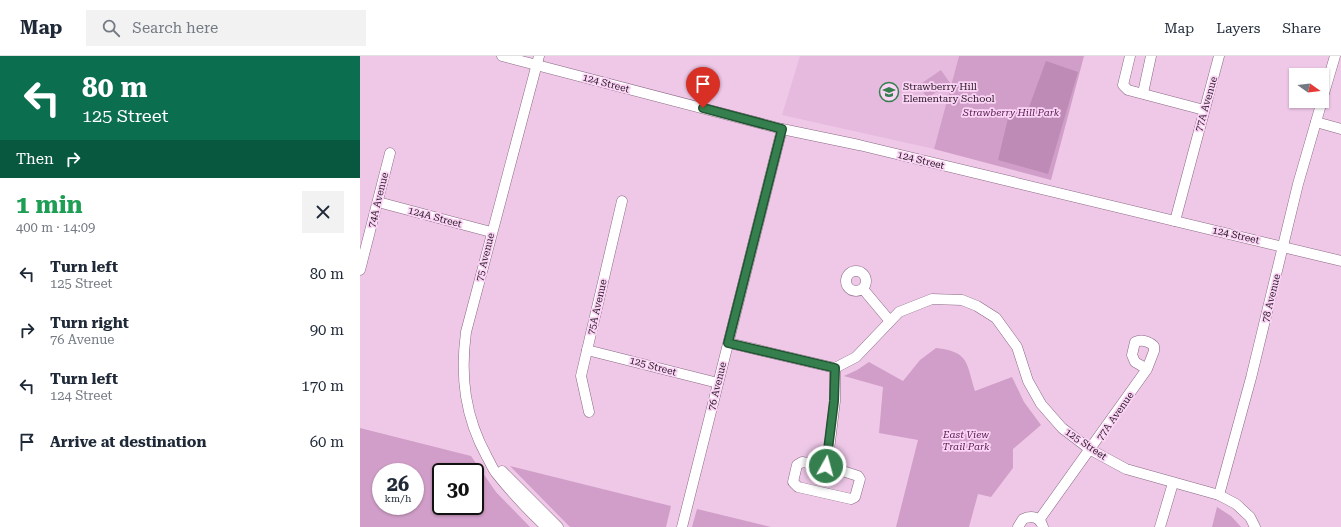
<!DOCTYPE html>
<meta charset="utf-8">
<style>
body{margin:0;font-family:"Roboto Serif",serif;background:#f2f2f3;color:#1f2937;height:100vh;display:flex;flex-direction:column;font-size:15px;white-space:nowrap}
*{box-sizing:border-box;margin:0}
p{font-size:13px;color:#747a83}
.icon{flex:none;width:22px;height:22px;fill:none;stroke:currentColor;stroke-width:2;stroke-linecap:round;stroke-linejoin:round}
.map{position:relative;flex:1;overflow:hidden}
.details{display:flex;flex-direction:column;background:#fff;width:360px}
.details>*{flex:none}
.guide{background:#0b6e4f;color:#fff;overflow:hidden}
.needle{width:26px;rotate:104deg}
.tools{position:absolute;left:929px;top:12px;display:grid;gap:8px}
.tools a{display:grid;place-items:center;width:40px;height:40px;border-radius:0px;background:#fff;box-shadow:0 1px 3px #0004;font-size:20px}
.speed{position:absolute;left:12px;top:407px;display:flex;gap:8px;font-size:20px;font-weight:700;text-align:center}
.speed>*{display:grid;place-content:center;width:52px;height:52px;border-radius:50%;background:#fff;box-shadow:0 1px 3px #0004;line-height:1}
.speed small{font-size:10px;font-weight:400}
.speed .limit{border:2px solid #111;border-radius:6px;background:#fff;color:#111}
.pin{position:absolute;display:grid;place-items:center;width:34px;height:34px;color:#fff;margin:-41px -17px;border-radius:50% 50% 50% 0;rotate:-45deg;box-shadow:0 0 4px #0007}
.pin .icon{rotate:45deg}
.me{position:absolute;width:44px;margin:-22px;rotate:7deg;stroke-linejoin:round;filter:drop-shadow(0 0 3px #0008)}
.turn{display:flex;align-items:center;gap:14px;height:84px;padding:0 16px;font-size:18px}
.turn .icon{width:52px;height:52px;stroke-width:2.5}
.turn b{display:block;font-size:28px;line-height:34px}
.then{display:flex;align-items:center;height:38px;padding:0 16px;background:#0003;gap:8px;font-size:15px}
.round{display:grid;place-items:center;flex:none;width:42px;height:42px;border-radius:0px;background:#f2f2f3}
.headline{display:flex;align-items:center;justify-content:space-between;height:68px;padding:0 16px}
h1{font-size:24px;font-weight:700;line-height:30px;color:#1e9e55}
ul{padding:0;list-style:none}
li{display:flex;align-items:center;gap:12px;height:56px;padding:0 16px}
li div{flex:1}
li b{display:block;font-size:15px}
li em{font-style:normal}
header{display:flex;align-items:center;gap:24px;box-sizing:border-box;height:56px;padding:0 20px;background:#fff;border-bottom:1px solid #e0e1e3}
header strong{font-size:19px}
nav{display:flex;gap:22px;margin-inline-start:auto;font-size:14px}
.search{width:280px;height:36px;background:#f2f2f3;display:flex;align-items:center;gap:10px;box-sizing:border-box;padding:0 14px;border-radius:0px;color:#747a83;font-size:15px}
main{display:flex;flex:1;min-height:0}
.map>svg:first-child{display:block}
.built{fill:#e6bade}
.green{fill:#d09ec8;fill-rule:evenodd}
.forest{fill:#bd8bb6}
.lines{fill:none;stroke-linecap:round;stroke-linejoin:round}
.minor-casing{stroke:#8a6884;stroke-width:11}
.minor{stroke:#fff;stroke-width:10}
.route-casing{stroke:#225332;stroke-width:10}
.route{stroke:#347f4d;stroke-width:7}
.labels{text-anchor:middle;dominant-baseline:central;stroke-width:3.5;stroke-linejoin:round;paint-order:stroke}
.street-label{font-size:10px;fill:#251723;stroke:#fcd5f6}
.poi-label{font-size:10px;fill:#251723;stroke:#fcd5f6;text-anchor:start}
.park-label{font-size:10px;font-style:italic;fill:#561950;stroke:#fcd5f6}
</style>
<header>
<strong>Map</strong>
<div class="search"><svg class="icon" aria-label="search" viewBox="0 0 24 24"><circle cx="10" cy="10" r="6"/><path d="M15 15l6 6"/></svg>Search here</div>
<nav><a>Map</a><a>Layers</a><a>Share</a></nav>
</header>
<main>
<section class="details">
<div class="guide">
<div class="turn"><svg class="icon" aria-label="left" viewBox="0 0 24 24"><path d="M17 20v-9H6M10 6l-5 5 5 5"/></svg><div><b>80 m</b>125 Street</div></div>
<div class="then">Then<svg class="icon" aria-label="right" viewBox="0 0 24 24"><path d="M7 20v-9h11M14 6l5 5-5 5"/></svg></div>
</div>
<div class="headline"><div><h1>1 min</h1><p>400 m · 14:09</p></div><a class="round"><svg class="icon" aria-label="close" viewBox="0 0 24 24"><path d="M6 6l12 12M18 6L6 18"/></svg></a></div>
<ul>
<li><svg class="icon" aria-label="left" viewBox="0 0 24 24"><path d="M17 20v-9H6M10 6l-5 5 5 5"/></svg><div><b>Turn left</b><p>125 Street</p></div><em>80 m</em></li>
<li><svg class="icon" aria-label="right" viewBox="0 0 24 24"><path d="M7 20v-9h11M14 6l5 5-5 5"/></svg><div><b>Turn right</b><p>76 Avenue</p></div><em>90 m</em></li>
<li><svg class="icon" aria-label="left" viewBox="0 0 24 24"><path d="M17 20v-9H6M10 6l-5 5 5 5"/></svg><div><b>Turn left</b><p>124 Street</p></div><em>170 m</em></li>
<li><svg class="icon" aria-label="arrive" viewBox="0 0 24 24"><path d="M6 21V4h12l-3 4 3 4H6"/></svg><div><b>Arrive at destination</b></div><em>60 m</em></li>
</ul>
</section>
<div class="map">
<svg width="981" height="471" viewBox="0 0 981 471">
<rect width="100%" height="100%" fill="#efc8e8"/>
<!-- built -->
<polygon class="built" points="440,0 599,0 574,93 422,59"/>
<!-- green -->
<g class="green">
<polygon points="599,0 724,0 691,124 574,93"/>
<polygon points="581,14 590,27 567,42 559,29"/>
<path d="M576,292C610,296 606,307 615,335L652,321L664,346L681,369L653,393V412L631,441L618,438L609,471H536L558,384L519,377L523,331L484,320L497,314L509,306L543,325L560,304Z"/>
<path d="M0,372L111,400L136,436L170,471H0ZM21,416H55V450H21ZM81,416H115V450H81Z"/>
<polygon points="150,410 311,450 306,471 210,471"/>
<polygon points="857,451 871,460 881,471 852,471"/>
<polygon points="337,453 411,471 332,471"/>
</g>
<!-- forest -->
<polygon class="forest" points="686,5 718,16 688,118 638,104 650,54 669,51"/>
<g class="lines">
<!-- minor casing -->
<g class="minor-casing">
<g id="minor">
<polyline points="142,0 422,73 499,89 981,205"/>
<path d="M179,0L106,276C100,321 105,361 127,401C130,406 132,412 136,417C151,436 168,454 186,471"/>
<polyline points="770,0 763,29 768,34 844,54"/>
<polyline points="783,37 791,0"/>
<polyline points="962,44 975,0"/>
<polyline points="956,66 981,73"/>
<polyline points="18,146 131,176"/>
<polyline points="815,165 859,0"/>
<polyline points="0,214 30,97"/>
<circle cx="496" cy="225" r="10"/>
<polyline points="503,233 529,264"/>
<polyline points="369,287 475,312 496,301 539,256 572,243 602,244 617,250 636,262 657,291 668,325 681,348 702,372 731,394 766,413 859,439 876,448 890,461 895,471"/>
<polyline points="227,294 358,327"/>
<polyline points="229,356 221,320 262,145"/>
<polyline points="467,410 498,420 500,423 495,441 491,443 438,431 433,426 437,409 442,406 467,410 475,345 475,312"/>
<polyline points="142,415 198,471"/>
<polyline points="859,439 891,322 938,128 962,45"/>
<path d="M679,464L787,313L794,295V290C788,285 782,283 775,286L772,299L775,306L787,313"/>
<polyline points="322,471 422,73"/>
<path d="M658,471L663,463C672,459 680,461 683,471"/>
<polyline points="800,471 813,427"/>
</g>
</g>
<!-- minor -->
<use href="#minor" class="minor"/>
</g>
<g class="lines">
<!-- route casing -->
<g class="route-casing">
<polyline id="route" points="343,52 422,73 368,287 475,312 474,345 466,410"/>
</g>
<!-- route -->
<use href="#route" class="route"/>
</g>
<!-- icons -->
<defs>
<g id="school-ring" transform="scale(1)"><circle r="9.5" fill="#fcd5f6" stroke="#347f4d" stroke-width="1.5"/><path d="M0-5L7-2L0 1L-7-2ZM-4 1L0 2.5L4 1V4Q0 6-4 4Z" fill="#347f4d"/></g>
</defs>
<g fill-rule="evenodd">
<use href="#school-ring" x="529" y="36"/>
</g>
<g class="labels">
<!-- street labels -->
<g class="street-label">
<text transform="translate(246 27) rotate(15)">124 Street</text>
<text transform="translate(846 48) rotate(-74)">77A Avenue</text>
<text transform="translate(561 104) rotate(14)">124 Street</text>
<text transform="translate(18 144) rotate(-76)">74A Avenue</text>
<text transform="translate(75 161) rotate(15)">124A Street</text>
<text transform="translate(876 179) rotate(13)">124 Street</text>
<text transform="translate(125 201) rotate(-76)">75 Avenue</text>
<text transform="translate(911 242) rotate(-76)">78 Avenue</text>
<text transform="translate(237 251) rotate(-77)">75A Avenue</text>
<text transform="translate(293 310) rotate(15)">125 Street</text>
<text transform="translate(357 330) rotate(-76)">76 Avenue</text>
<text transform="translate(755 360) rotate(-55)">77A Avenue</text>
<text transform="translate(726 388) rotate(34)">125 Street</text>
</g>
<!-- poi labels -->
<g class="poi-label">
<text x="543" y="30">Strawberry Hill<tspan x="543" dy="12">Elementary School</tspan></text>
</g>
<!-- park labels -->
<g class="park-label">
<text x="651" y="56">Strawberry Hill Park</text>
<text x="606" y="378">East View<tspan x="606" dy="12">Trail Park</tspan></text>
</g>
</g>
</svg>
<div class="tools">
<a><svg class="needle" viewBox="-14 -14 28 28"><path d="M0-13l5 13h-10z" fill="#e53935"/><path d="M0 13l5-13h-10z" fill="#747a83"/></svg></a>
</div>
<div class="speed"><div>26<small>km/h</small></div><div class="limit">30</div></div>
<div class="pin" style="left:343px;top:52px;background:#d93025"><svg class="icon" aria-label="arrive" viewBox="0 0 24 24"><path d="M6 21V4h12l-3 4 3 4H6"/></svg></div>
<svg class="me" style="left:466px;top:410px" viewBox="-20 -20 40 40"><circle r="17" fill="#347f4d" stroke="#fff" stroke-width="3"/><path d="M0-11L8 9 0 5-8 9z" fill="#fff"/></svg>
</div>
</main>
